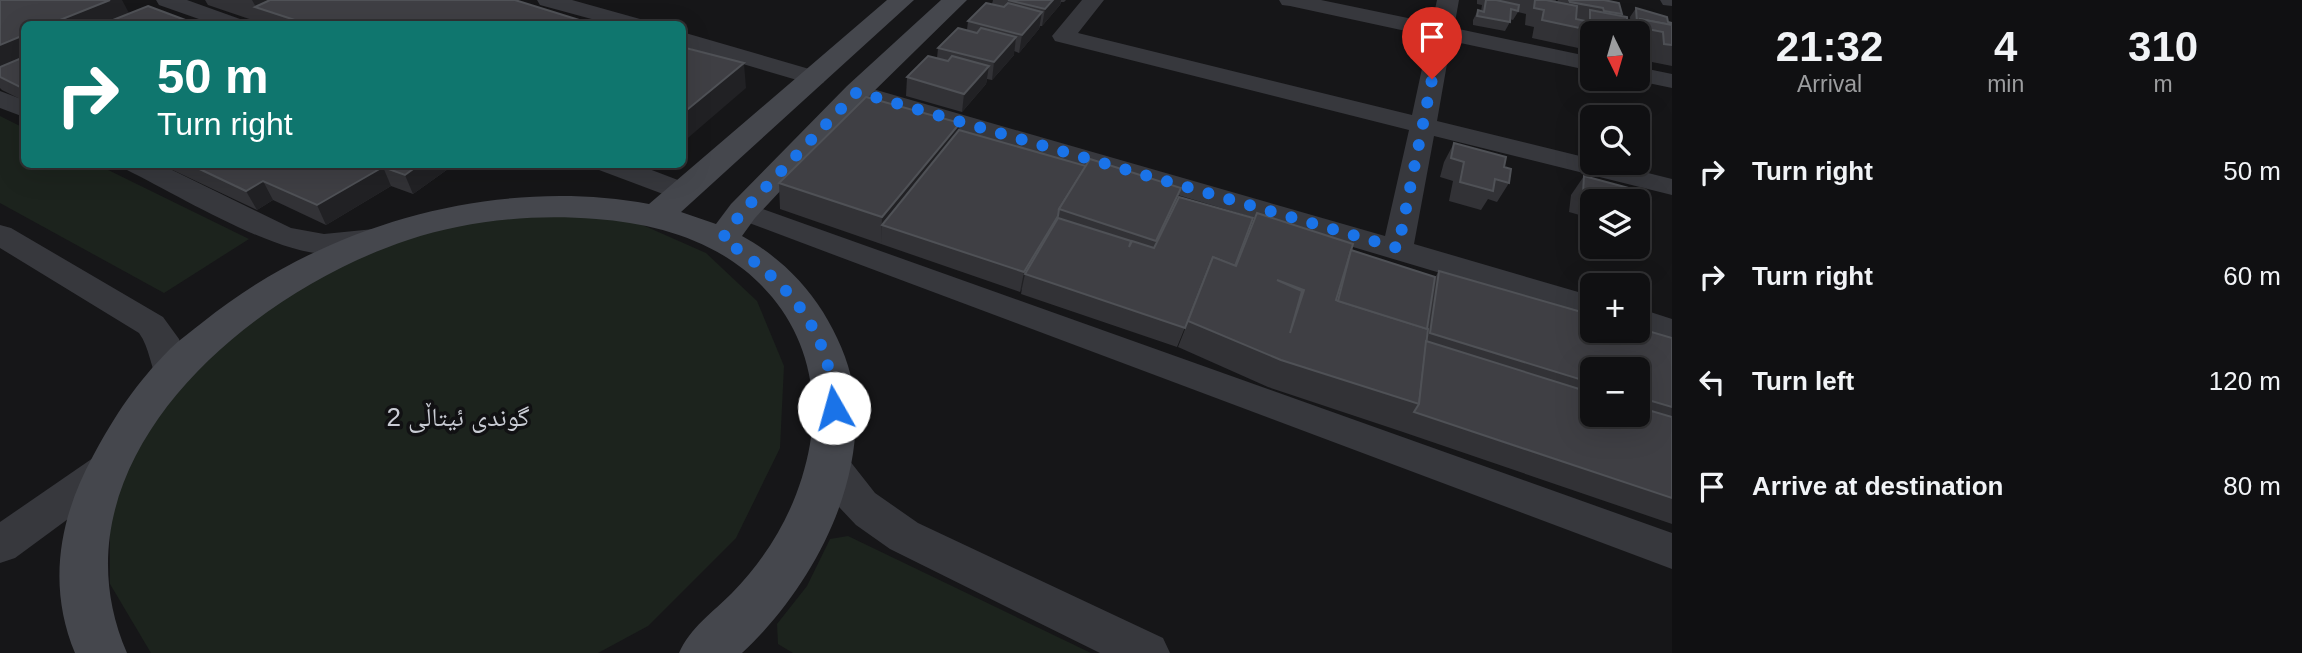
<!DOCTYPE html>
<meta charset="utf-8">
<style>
body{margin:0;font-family:Arial,"Noto Naskh Arabic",sans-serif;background:#1e1e20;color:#f1f3f6;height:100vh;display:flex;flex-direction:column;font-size:26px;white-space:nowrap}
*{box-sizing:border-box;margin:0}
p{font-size:23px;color:#9c9d9f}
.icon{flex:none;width:38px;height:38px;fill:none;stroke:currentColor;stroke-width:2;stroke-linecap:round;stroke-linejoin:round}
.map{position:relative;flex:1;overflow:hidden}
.panel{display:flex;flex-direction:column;background:#101012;width:630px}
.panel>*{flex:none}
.hud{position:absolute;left:21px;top:21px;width:665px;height:147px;border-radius:10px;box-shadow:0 7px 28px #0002,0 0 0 2px #303032;background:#0f766e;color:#fff;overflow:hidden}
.needle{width:46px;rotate:175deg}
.fabs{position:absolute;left:1580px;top:21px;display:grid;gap:14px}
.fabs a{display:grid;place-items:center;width:70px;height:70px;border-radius:10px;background:#101012;box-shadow:0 7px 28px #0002,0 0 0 2px #303032;font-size:35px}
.pin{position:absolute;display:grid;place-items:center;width:60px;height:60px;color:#fff;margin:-72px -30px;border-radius:50% 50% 50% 0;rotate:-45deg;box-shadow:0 0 7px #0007}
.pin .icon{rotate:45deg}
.me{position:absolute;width:77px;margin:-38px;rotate:353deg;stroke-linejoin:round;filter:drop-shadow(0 0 5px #0008)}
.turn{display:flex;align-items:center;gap:24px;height:147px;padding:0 21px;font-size:32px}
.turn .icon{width:91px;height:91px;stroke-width:2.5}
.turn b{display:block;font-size:49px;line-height:60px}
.eta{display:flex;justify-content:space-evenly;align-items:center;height:119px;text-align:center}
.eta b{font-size:42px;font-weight:700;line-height:49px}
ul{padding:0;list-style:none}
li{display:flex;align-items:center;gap:21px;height:105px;padding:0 21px}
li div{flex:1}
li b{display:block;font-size:26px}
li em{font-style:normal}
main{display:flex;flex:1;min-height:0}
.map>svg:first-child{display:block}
.green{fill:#1c231d}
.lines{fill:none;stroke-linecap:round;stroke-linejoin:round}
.street{fill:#37383d;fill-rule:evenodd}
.secondary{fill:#45474d;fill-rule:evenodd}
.wall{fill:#323236;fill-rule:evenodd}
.shaded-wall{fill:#212124}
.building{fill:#3f3f44;stroke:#4f5156;stroke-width:2;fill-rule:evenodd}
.route{stroke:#1a73e8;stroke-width:12;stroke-dasharray:0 21.6}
.labels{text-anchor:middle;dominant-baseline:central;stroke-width:7;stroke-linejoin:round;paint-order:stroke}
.neighbourhood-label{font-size:26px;fill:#c9ccd4;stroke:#111113}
</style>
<main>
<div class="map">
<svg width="1672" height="653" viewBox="0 0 1672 653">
<rect width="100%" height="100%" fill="#161618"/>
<!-- green -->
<g class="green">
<polygon points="0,116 24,128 24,164 98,165 249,239 164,293 0,203"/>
<polygon points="558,211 638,223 706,253 757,301 784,366 780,448 736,538 648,626 598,653 151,653 110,584 110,495 149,410 292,280 472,216"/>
<polygon points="848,536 1091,653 793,653 778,644 777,624 807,586 830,539"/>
</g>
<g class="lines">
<!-- street -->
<g class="street">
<polygon points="156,0 187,0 240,19 243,24 213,24 159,5"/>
<polygon points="537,0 572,0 640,19 643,24 610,24 540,5"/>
<polygon points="1082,0 1104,0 1078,33 1412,115 1429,36 1290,6 1282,5 1279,0 1321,0 1432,23 1437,0 1459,0 1454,28 1592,57 1592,71 1451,41 1437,121 1592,159 1592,163 1608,163 1672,179 1672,195 1434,136 1414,244 1592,296 1592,318 848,97 845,92 848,87 857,85 866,87 1385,236 1409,130 1055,41 1052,36"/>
<polygon points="1660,0 1672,0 1672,6 1663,5"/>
<polygon points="682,32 823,73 826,78 823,83 814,85 682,46"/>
<polygon points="1638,67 1672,74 1672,88 1629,79 1638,79"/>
<polygon points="0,91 24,100 24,117 0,108"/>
<path d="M124,164H160L291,228L324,234L374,229L385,232L389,239L385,246C366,251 345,254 326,254C272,253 178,195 127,170Z"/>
<polygon points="596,164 636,164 691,185 695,191 691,197 681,200 671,197 599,170"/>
<polygon points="743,202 1672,533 1672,569 733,217 728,211 733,205"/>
<path d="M0,225L11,228L163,317L179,339L188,374L183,383L171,387L159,383C150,367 150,348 139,333L0,248Z"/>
<polygon points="1638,308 1672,319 1672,343 1634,331 1638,331"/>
<polygon points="829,446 842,451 875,493 918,523 1163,638 1170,653 1100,653 890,549 856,525 839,507 810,462 816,451"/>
<polygon points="107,453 121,458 126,469 121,480 15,558 0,563 0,522 93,458"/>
</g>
<!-- secondary -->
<path class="secondary" d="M887,0H914L681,212L716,224L731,204L847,86L941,0H967L867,98L755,218L742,236C775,254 803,280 823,312C837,335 848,359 853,386C869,482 811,589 742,653H679C690,628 713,612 732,593C773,551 800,501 810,444C819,391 806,338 772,297C728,244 662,224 596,219C533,214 468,220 408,240C245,294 45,464 127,653H75C47,586 59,518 93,456C115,415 137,382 170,349C180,339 192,331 203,322C324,224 495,176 649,204Z"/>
</g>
<!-- wall -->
<g class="wall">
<polygon points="0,0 129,13 196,24 24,24 24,101 2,90 0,88"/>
<polygon points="205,0 515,0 592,24 264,24 208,5"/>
<polygon points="993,0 1066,0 1064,2 1061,2 1060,5 1042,26 1040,26 1039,29 1019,53 1014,51 1014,55 992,80 987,79 986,84 962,112 906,96 907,77 937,58 938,48 967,30 968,21 992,4"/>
<polygon points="1477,0 1556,0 1555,2 1557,2 1558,0 1604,0 1622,14 1620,16 1627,23 1622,30 1623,33 1592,33 1592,51 1532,38 1534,27 1525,25 1526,14 1518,12 1513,20 1510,19 1510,22 1505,31 1473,25 1473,20 1478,10 1481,11 1482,5 1477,4"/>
<polygon points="1636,8 1668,22 1672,23 1672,66 1652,62 1651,50 1638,47 1638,33 1631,33 1630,17"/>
<path d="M959,130L1086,166L1181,188L1175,204L1235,266L1351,250L1434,279L1439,271L1672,338V524L1400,431L1268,387L1178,347L1202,286L1177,347L1021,294L1022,288L1020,292L780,209L779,183ZM1592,369H1638V415H1592Z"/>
<polygon points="1454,143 1504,167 1509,183 1497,202 1488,199 1481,210 1449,201 1453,181 1440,177 1444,162"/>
<polygon points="160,164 455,164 413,194 391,186 326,225 273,200 257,210"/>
<polygon points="1584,176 1640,202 1648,219 1638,232 1638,201 1592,201 1592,240 1582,238 1583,216 1569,212 1571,195"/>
</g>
<!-- shaded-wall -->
<g class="shaded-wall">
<polygon points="110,0 122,0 129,13 103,24 50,24"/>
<polygon points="252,0 313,0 256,7"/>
<polygon points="1053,0 1061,0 1060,5 1042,26 1045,9"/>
<polygon points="1042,12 1039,29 1019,53 1022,35"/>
<polygon points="24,35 24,58 0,68 0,45"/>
<polygon points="1016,37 1014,55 992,80 994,62"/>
<polygon points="744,63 746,88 682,143 682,114"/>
<polygon points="989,66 986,84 962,112 964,94"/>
<polygon points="960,123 957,149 882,225 881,243 882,217"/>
<polygon points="420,164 455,164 413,194 405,175"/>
<polygon points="383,167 391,186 326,225 317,205"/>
<polygon points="263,181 273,200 257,210 246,191"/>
<polygon points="1181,188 1172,215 1148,268 1156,241"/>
<polygon points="1058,216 1054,235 1025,274 1022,288 1020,292 1024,272"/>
</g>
<!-- building -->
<g class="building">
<polygon points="0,0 110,0 50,24 24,24 24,35 0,45"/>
<polygon points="270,0 515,0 592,24 307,24 255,7"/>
<polygon points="1008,0 1053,0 1045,9"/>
<polygon points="1486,0 1496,0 1519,5 1518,11 1511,9 1510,22 1477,16 1478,10 1484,12"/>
<polygon points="1535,0 1546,0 1577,6 1576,19 1590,22 1590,10 1627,17 1627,23 1622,23 1623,33 1603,33 1542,20 1544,10 1534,8"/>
<polygon points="1569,0 1604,0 1619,3 1622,14 1604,11 1603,8 1570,2"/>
<polygon points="986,3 1004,7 1008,3 1042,12 1022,35 968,21"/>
<polygon points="148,6 196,24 103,24"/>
<polygon points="1636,8 1667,17 1668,22 1672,23 1672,25 1640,19 1637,23"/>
<polygon points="1640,19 1672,25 1672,45 1664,44 1663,32 1642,28"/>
<polygon points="958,28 977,33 981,28 1016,37 994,62 938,48"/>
<polygon points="682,47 744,63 682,114"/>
<polygon points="928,56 948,61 952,56 989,66 964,94 907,77"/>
<polygon points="24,57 24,89 0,77 0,67"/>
<polygon points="866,97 960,123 882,217 779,183"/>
<polygon points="959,130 1086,166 1059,209 1058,216 1024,272 882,225"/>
<polygon points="1454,143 1506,157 1504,167 1511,169 1509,183 1495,179 1493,191 1460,182 1464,162 1451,158"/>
<polygon points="1090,159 1181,188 1156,241 1059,209"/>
<polygon points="189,164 420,164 405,175 383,167 317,205 263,181 246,191"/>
<polygon points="1584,176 1640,191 1640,202 1647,204 1648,219 1638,216 1638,201 1597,201 1597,196 1583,193"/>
<polygon points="1179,197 1253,218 1235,266 1213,257 1185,328 1025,274 1058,218 1131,241 1129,247 1132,241 1154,248"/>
<path d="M1257,213L1353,244L1336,300L1428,329L1419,404L1281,360L1188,321L1213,257L1236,266ZM1277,280L1304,290L1290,333L1302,291Z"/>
<polygon points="1351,250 1435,277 1427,329 1338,301"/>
<polygon points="1439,271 1592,315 1592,331 1638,331 1638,328 1672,338 1672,407 1638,397 1638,369 1592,369 1592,383 1430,333"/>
<polygon points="1426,341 1592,393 1592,415 1638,415 1638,407 1672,417 1672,498 1414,412 1419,404"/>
</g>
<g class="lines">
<!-- route -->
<path class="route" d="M834,408C831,328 786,280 722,239L743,211L857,92L1398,248L1432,79"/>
</g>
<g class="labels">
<!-- neighbourhood labels -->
<g class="neighbourhood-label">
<text x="458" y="417">گوندی ئیتاڵی 2</text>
</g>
</g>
</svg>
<div class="fabs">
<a><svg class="needle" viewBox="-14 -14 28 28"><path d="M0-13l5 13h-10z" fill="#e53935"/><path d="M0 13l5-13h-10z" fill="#9c9d9f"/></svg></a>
<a><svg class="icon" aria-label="search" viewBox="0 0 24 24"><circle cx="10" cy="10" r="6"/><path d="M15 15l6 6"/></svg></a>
<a><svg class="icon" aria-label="layers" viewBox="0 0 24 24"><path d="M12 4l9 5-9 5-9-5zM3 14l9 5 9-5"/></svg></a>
<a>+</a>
<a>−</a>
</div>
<div class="pin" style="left:1432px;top:79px;background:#d93025"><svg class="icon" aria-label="arrive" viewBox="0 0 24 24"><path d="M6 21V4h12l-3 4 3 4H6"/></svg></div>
<svg class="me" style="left:834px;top:408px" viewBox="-20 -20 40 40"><circle r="19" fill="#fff"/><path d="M0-13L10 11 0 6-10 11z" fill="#1a73e8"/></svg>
<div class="hud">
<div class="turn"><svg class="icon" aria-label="right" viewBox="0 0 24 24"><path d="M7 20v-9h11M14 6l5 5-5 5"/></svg><div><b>50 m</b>Turn right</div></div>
</div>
</div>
<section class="panel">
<div class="eta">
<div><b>21:32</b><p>Arrival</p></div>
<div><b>4</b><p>min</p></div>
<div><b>310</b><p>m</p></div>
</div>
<ul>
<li><svg class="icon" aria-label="right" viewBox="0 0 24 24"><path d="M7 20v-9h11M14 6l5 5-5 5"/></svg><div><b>Turn right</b></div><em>50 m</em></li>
<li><svg class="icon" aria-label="right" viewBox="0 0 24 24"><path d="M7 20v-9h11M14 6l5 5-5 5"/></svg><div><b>Turn right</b></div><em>60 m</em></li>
<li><svg class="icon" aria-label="left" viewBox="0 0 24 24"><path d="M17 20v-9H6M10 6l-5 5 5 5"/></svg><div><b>Turn left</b></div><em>120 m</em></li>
<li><svg class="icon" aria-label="arrive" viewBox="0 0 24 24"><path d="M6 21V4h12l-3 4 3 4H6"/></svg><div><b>Arrive at destination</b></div><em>80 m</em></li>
</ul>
</section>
</main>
